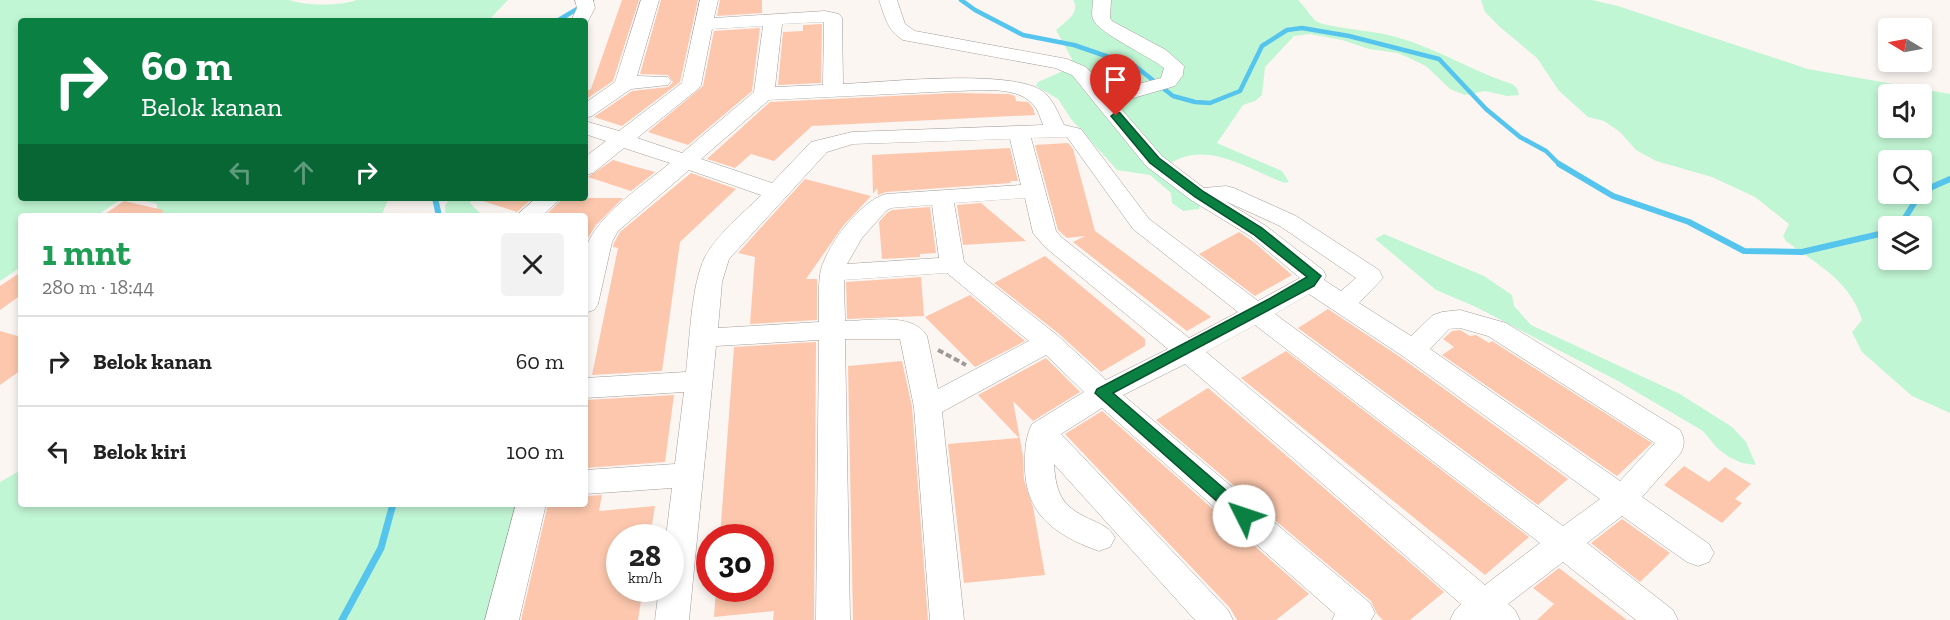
<!DOCTYPE html>
<html lang="id">
<meta charset="utf-8">
<style>
body{margin:0;font-family:"Zilla Slab",serif;background:#f2f2f2;color:#222;height:100vh;display:flex;flex-direction:column;font-size:22px;white-space:nowrap}
*{box-sizing:border-box;margin:0}
p{font-size:20px;color:#767676}
.icon{flex:none;width:33px;height:33px;fill:none;stroke:currentColor;stroke-width:2;stroke-linecap:round;stroke-linejoin:round}
.map{position:relative;flex:1;overflow:hidden}
.drawer{position:absolute;left:18px;top:213px;width:570px;height:294px;display:flex;flex-direction:column;background:#fff;border-radius:6px;box-shadow:0 3px 9px #0003}
.drawer>*{flex:none}
.top-card{position:absolute;left:18px;top:18px;width:570px;height:183px;border-radius:6px;box-shadow:0 3px 9px #0003;background:#0b8043;color:#fff;overflow:hidden}
.needle{width:39px;rotate:280deg}
.controls{position:absolute;left:1878px;top:18px;display:grid;gap:12px}
.controls a{display:grid;place-items:center;width:54px;height:54px;border-radius:6px;background:#fff;box-shadow:0 3px 9px #0003;font-size:30px}
.speed{position:absolute;left:606px;top:524px;display:flex;gap:12px;font-size:30px;font-weight:700;text-align:center}
.speed>*{display:grid;place-content:center;width:78px;height:78px;border-radius:50%;background:#fff;box-shadow:0 3px 9px #0003;line-height:1}
.speed small{font-size:15px;font-weight:400}
.speed .limit{border:9px solid #d22;background:#fff;color:#111}
.pin{position:absolute;display:grid;place-items:center;width:51px;height:51px;color:#fff;margin:-62px -26px;border-radius:50% 50% 50% 0;rotate:-45deg;box-shadow:0 0 6px #0007}
.pin .icon{rotate:45deg}
.me{position:absolute;width:66px;margin:-33px;rotate:311deg;stroke-linejoin:round;filter:drop-shadow(0 0 4px #0008)}
.turn{display:flex;align-items:center;gap:21px;height:126px;padding:0 24px;font-size:27px}
.turn .icon{width:78px;height:78px;stroke-width:2.5}
.turn b{display:block;font-size:42px;line-height:51px}
.lanes{display:flex;align-items:center;height:57px;padding:0 24px;background:#0003;justify-content:center;gap:30px;direction:ltr}
.lanes .off{opacity:.35}
.round{display:grid;place-items:center;flex:none;width:63px;height:63px;border-radius:6px;background:#f2f2f2}
.overview{display:flex;align-items:center;justify-content:space-between;height:102px;padding:0 24px}
h1{font-size:36px;font-weight:800;line-height:45px;color:#1e9e55}
ul{padding:0;list-style:none}
li{display:flex;align-items:center;gap:18px;height:90px;padding:0 24px;border-top:2px solid #e0e0e0}
li div{flex:1}
li b{display:block;font-size:22px}
li em{font-style:normal}
.map>svg:first-child{display:block}
.green{fill:#c1f6d4;fill-rule:evenodd}
.lines{fill:none;stroke-linecap:round;stroke-linejoin:round}
.stream-far2{stroke:#55c5ee;stroke-width:4.5}
.stream-far1{stroke:#55c5ee;stroke-width:6}
.stream{stroke:#55c5ee;stroke-width:7}
.building{fill:#fcc7ad}
.minor-casing{stroke:#a29d9a;stroke-width:1}
.path{stroke:#9f9a98;stroke-width:4;stroke-dasharray:6 3;stroke-linecap:butt}
.minor{fill:#fff;fill-rule:evenodd}
.route{fill:#0b8043;stroke:#07532c;stroke-width:1.5}
</style>
<div class="map">
<svg width="1950" height="620" viewBox="0 0 1950 620">
<rect width="100%" height="100%" fill="#fcf6f3"/>
<!-- green -->
<g class="green">
<path d="M0,0H289C308,6 339,6 357,0H508L488,21H21V198H123L96,216H21V267L0,281Z"/>
<path d="M1073,0H1298C1305,6 1309,15 1316,21C1324,27 1374,31 1388,35C1432,45 1469,70 1512,84L1517,88L1519,95L1507,96L1485,91L1465,95L1450,89L1426,66L1398,53L1369,49L1342,40L1310,34L1294,36L1265,67L1262,95L1255,101L1243,105L1217,143L1282,171L1289,182L1285,183C1249,170 1206,139 1170,164L1200,203L1199,209L1183,211L1172,203L1171,193L1150,175L1117,170L1071,119L1058,99L1036,86L1038,82L1063,71L1072,59L1056,30C1065,22 1081,13 1073,0Z"/>
<path d="M1481,0H1592L1618,6L1808,69L1950,94V413L1912,396L1862,352L1852,332L1862,320C1850,280 1817,265 1786,241L1783,236L1789,224L1755,197L1712,177L1656,161L1636,150L1620,132L1604,121L1588,117L1559,91L1537,58L1501,28L1485,12ZM1922,94V128H1888V94ZM1922,160V194H1888V160ZM1922,226V260H1888V226Z"/>
<polygon points="133,198 389,198 381,216 157,216 157,204"/>
<polygon points="450,198 472,198 470,203 483,216 446,216 445,206"/>
<polygon points="1384,234 1484,276 1512,295 1514,306 1531,325 1680,394 1732,427 1746,442 1756,465 1742,463 1729,457 1717,448 1703,431 1618,381 1476,307 1436,290 1375,239"/>
<polygon points="21,470 21,504 520,504 489,603 486,620 0,620 0,482"/>
</g>
<g class="lines">
<!-- stream-far2 -->
<g class="stream-far2">
<polyline points="961,0 975,10 1023,35 1074,45 1135,66 1173,96 1195,102 1210,103 1240,91 1262,46 1287,30 1302,28 1349,36 1439,59 1486,109 1520,137 1546,151 1561,166"/>
<polyline points="557,21 592,0"/>
</g>
<!-- stream-far1 -->
<g class="stream-far1">
<polyline points="1559,164 1613,196 1689,222 1744,251 1802,252 1888,232"/>
<polyline points="435,198 439,216"/>
<polyline points="1900,226 1916,200 1932,187 1950,179"/>
</g>
<!-- stream -->
<polyline class="stream" points="342,620 381,548 393,504"/>
</g>
<!-- building -->
<g class="building">
<polygon points="622,0 639,0 613,81 585,100 585,92 591,89"/>
<polygon points="661,0 698,0 680,82 622,126 594,117 632,91 668,87 673,82 668,75 640,74"/>
<polygon points="720,0 762,0 762,13 717,16"/>
<polygon points="822,24 821,83 778,85 783,32 803,31 803,25"/>
<polygon points="760,28 752,91 688,145 648,132 703,86 714,31"/>
<polygon points="955,93 1009,94 1015,96 1016,101 1028,102 1033,108 1035,115 812,126 774,161 751,154 735,168 707,159 770,102"/>
<polygon points="1068,143 1073,149 1095,231 1211,317 1187,331 1073,242 1085,236 1067,238 1058,230 1035,145"/>
<polygon points="1010,148 1018,181 1010,181 1011,183 886,192 878,195 877,188 873,194 872,155"/>
<polygon points="613,160 633,166 655,172 631,191 588,177"/>
<polygon points="691,173 736,189 680,242 662,371 592,375 618,248 613,247 614,243 620,232"/>
<polygon points="805,179 871,196 843,226 806,279 817,279 817,320 750,324 755,257 738,253"/>
<polygon points="484,198 533,198 517,212 483,201"/>
<polygon points="563,198 623,198 596,225 586,241 585,216 545,216"/>
<polygon points="124,201 163,210 162,216 102,216"/>
<polygon points="981,203 1026,241 963,245 957,205"/>
<polygon points="930,207 936,253 920,254 920,257 882,259 879,222 887,213 892,210"/>
<polygon points="1239,232 1255,243 1292,275 1255,296 1199,254"/>
<polygon points="1045,256 1145,339 1145,346 1101,372 1058,333 994,283"/>
<polygon points="21,272 21,295 0,310 0,286"/>
<polygon points="921,277 924,316 847,319 846,282"/>
<polygon points="970,295 1025,341 975,367 925,317"/>
<polygon points="1328,309 1403,359 1568,479 1538,505 1298,328"/>
<polygon points="1460,330 1470,336 1476,335 1489,343 1492,341 1652,443 1617,476 1442,355 1454,347 1443,339 1452,331"/>
<polygon points="0,331 21,337 21,370 0,385"/>
<polygon points="816,342 814,620 773,620 774,611 714,617 716,588 760,588 760,537 720,537 734,347"/>
<polygon points="1286,351 1529,537 1485,575 1241,378"/>
<polygon points="1046,358 1080,392 1033,421 1013,401 1023,456 1024,480 1033,507 1045,575 964,583 948,444 1019,438 978,395"/>
<polygon points="902,361 912,407 928,620 853,620 848,366"/>
<polygon points="1208,388 1221,399 1444,592 1410,620 1383,620 1377,614 1371,601 1156,420"/>
<polygon points="674,395 665,462 585,468 585,400"/>
<polygon points="1102,411 1309,594 1276,620 1237,620 1230,608 1065,434"/>
<polygon points="1684,466 1709,482 1725,467 1751,484 1735,499 1742,503 1722,523 1664,485"/>
<polygon points="602,495 599,511 655,506 650,537 620,537 620,588 643,588 638,620 521,620 548,504 585,504 585,496"/>
<polygon points="1622,519 1670,553 1640,582 1591,543"/>
<polygon points="1559,568 1602,601 1627,620 1537,620 1554,604 1533,588"/>
</g>
<g class="lines">
<!-- minor casing -->
<g class="minor-casing">
<g id="minor">
<polygon points="575,0 593,0 595,8 586,25 585,21 571,21 577,8"/>
<polygon points="641,0 659,0 637,76 668,77 671,81 668,85 631,89 592,116 585,118 585,103 615,82"/>
<path d="M700,0H718L714,18L825,11L839,14L842,18L843,84C887,82 1006,69 1041,90C1053,98 1058,113 1064,125L1081,129L1149,219L1258,301L1300,278L1250,236L1191,200L1146,166L1072,75L1055,68L903,40C887,30 885,17 879,0H897L905,24L915,31L1067,59L1086,67L1108,92L1161,78L1164,68C1149,56 1098,33 1093,19C1091,14 1093,6 1093,0H1111L1110,18L1112,21L1166,50L1184,66L1183,75L1175,86L1116,103L1162,156L1204,188L1226,186L1234,188L1296,216L1379,270L1383,278L1359,303L1411,336L1433,315L1442,312L1460,310L1506,323L1680,430C1685,440 1685,445 1680,454L1642,497L1709,544L1714,553L1709,562L1698,566L1687,562L1622,516L1587,543L1673,610L1678,620H1636L1563,562L1508,604L1515,610L1520,620H1450L1455,610L1461,604L1185,364L1123,395L1370,603L1375,613L1371,620H1332L1335,614L1102,408L1061,434L1228,610L1233,620H1195L1054,464C1056,497 1064,508 1094,521C1104,526 1110,528 1115,538L1110,547L1099,551C1054,535 1023,513 1025,461C1025,448 1026,436 1032,424L1084,392L1046,355L942,412L964,620H930L914,407L900,339H845L850,620H816L819,340L716,346L689,620H655L659,588H670V537H666L672,488L585,494V470L675,464L684,392L585,398V378L686,372C690,339 691,285 705,257C717,234 743,214 761,195L689,170L618,231L612,242L598,304L594,310L585,313C585,293 582,271 585,252C592,218 644,185 670,163L624,148L593,173L585,175V157L606,141L585,134V121L619,131L682,83ZM824,22L823,85L775,87L782,24ZM763,26L754,92L682,153L637,138L698,89L701,85L712,29ZM955,91C979,91 1020,84 1036,108C1039,113 1041,120 1043,125L852,132L811,142L772,183L701,159L769,100ZM1067,137L1133,229L1238,312L1189,338L1061,237L1056,231L1031,138ZM1010,139L1021,185L886,194C861,200 823,249 820,275C818,290 819,306 819,322L718,328L722,282L729,259L827,152L853,144ZM1025,198L1033,233L1045,247L1168,349L1106,380L1057,335L964,262L954,203ZM1225,201L1280,226L1356,278L1341,291L1324,280L1326,276L1323,270L1266,226ZM932,205L939,258L847,264L862,238L886,211L891,208ZM947,273L1029,341L938,389L927,336C913,312 870,321 845,321L844,280ZM1309,294L1404,357L1600,499L1563,526L1275,314ZM1255,325L1540,543L1485,585L1206,352ZM1460,328L1488,336L1655,443L1620,481L1430,349L1449,329Z"/>
<polygon points="536,198 561,198 542,216 516,216"/>
<polygon points="516,504 546,504 519,620 485,620"/>
</g>
</g>
<!-- path -->
<polyline class="path" points="938,350 966,365"/>
<!-- minor -->
<use href="#minor" class="minor"/>
</g>
<!-- route -->
<polygon class="route" points="1116,112 1120,113 1159,158 1204,192 1262,228 1321,276 1314,286 1113,393 1250,511 1252,516 1250,520 1244,522 1238,520 1095,393 1097,389 1269,299 1307,277 1253,234 1195,197 1150,163 1111,116"/>
</svg>
<div class="controls">
<a><svg class="needle" viewBox="-14 -14 28 28"><path d="M0-13l5 13h-10z" fill="#e53935"/><path d="M0 13l5-13h-10z" fill="#767676"/></svg></a>
<a><svg class="icon" aria-label="sound" viewBox="0 0 24 24"><path d="M4 9h4l5-4v14l-5-4H4zM17 9q2 3 0 6"/></svg></a>
<a><svg class="icon" aria-label="search" viewBox="0 0 24 24"><circle cx="10" cy="10" r="6"/><path d="M15 15l6 6"/></svg></a>
<a><svg class="icon" aria-label="layers" viewBox="0 0 24 24"><path d="M12 4l9 5-9 5-9-5zM3 14l9 5 9-5"/></svg></a>
</div>
<div class="speed"><div>28<small>km/h</small></div><div class="limit">30</div></div>
<div class="pin" style="left:1116px;top:116px;background:#d93025"><svg class="icon" aria-label="arrive" viewBox="0 0 24 24"><path d="M6 21V4h12l-3 4 3 4H6"/></svg></div>
<svg class="me" style="left:1244px;top:516px" viewBox="-20 -20 40 40"><circle r="19" fill="#fff"/><path d="M0-13L10 11 0 6-10 11z" fill="#0b8043"/></svg>
<div class="top-card">
<div class="turn"><svg class="icon" aria-label="right" viewBox="0 0 24 24"><path d="M7 20v-9h11M14 6l5 5-5 5"/></svg><div><b>60 m</b>Belok kanan</div></div>
<div class="lanes"><svg class="icon off" aria-label="left" viewBox="0 0 24 24"><path d="M17 20v-9H6M10 6l-5 5 5 5"/></svg><svg class="icon off" aria-label="ahead" viewBox="0 0 24 24"><path d="M12 20V5M6 11l6-6 6 6"/></svg><svg class="icon" aria-label="right" viewBox="0 0 24 24"><path d="M7 20v-9h11M14 6l5 5-5 5"/></svg></div>
</div>
<section class="drawer">
<div class="overview"><div><h1>1 mnt</h1><p>280 m · 18:44</p></div><a class="round"><svg class="icon" aria-label="close" viewBox="0 0 24 24"><path d="M6 6l12 12M18 6L6 18"/></svg></a></div>
<ul>
<li><svg class="icon" aria-label="right" viewBox="0 0 24 24"><path d="M7 20v-9h11M14 6l5 5-5 5"/></svg><div><b>Belok kanan</b></div><em>60 m</em></li>
<li><svg class="icon" aria-label="left" viewBox="0 0 24 24"><path d="M17 20v-9H6M10 6l-5 5 5 5"/></svg><div><b>Belok kiri</b></div><em>100 m</em></li>
</ul>
</section>
</div>
